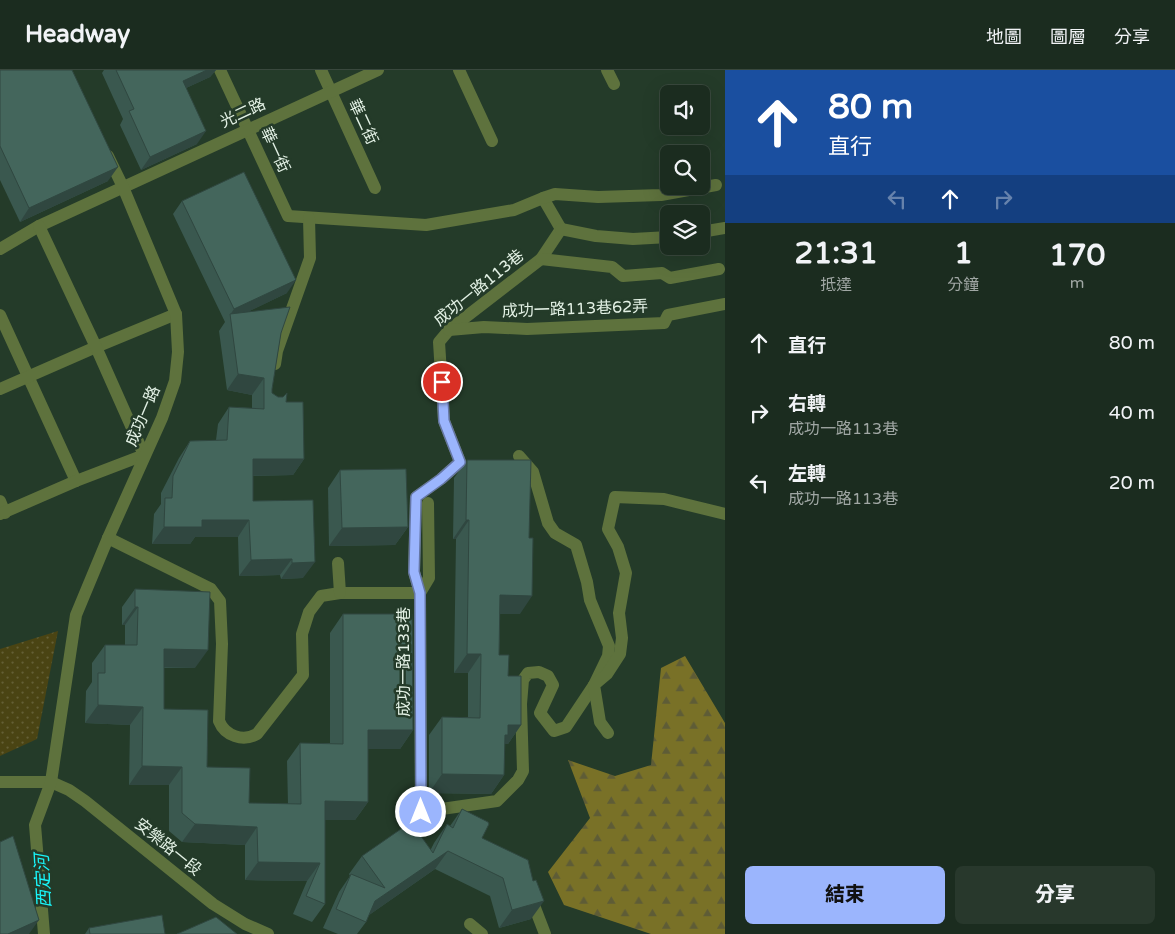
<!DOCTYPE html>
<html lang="zh-TW">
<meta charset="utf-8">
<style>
body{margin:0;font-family:"Varela Round","Noto Sans TC",sans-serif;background:#28382c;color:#f1f3f6;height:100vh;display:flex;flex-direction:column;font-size:19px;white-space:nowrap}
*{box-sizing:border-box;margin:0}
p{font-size:16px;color:#a0a7a4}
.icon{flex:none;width:28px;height:28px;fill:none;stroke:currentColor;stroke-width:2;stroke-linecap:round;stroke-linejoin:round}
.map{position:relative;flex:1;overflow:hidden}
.drawer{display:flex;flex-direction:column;background:#1b2c1f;width:450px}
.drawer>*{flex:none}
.guide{background:#1a4fa0;color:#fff;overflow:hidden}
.controls{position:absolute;left:660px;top:15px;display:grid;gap:10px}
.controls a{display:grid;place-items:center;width:50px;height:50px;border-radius:8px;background:#1b2c1f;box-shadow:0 5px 20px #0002,0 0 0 1px #39483d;font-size:25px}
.pin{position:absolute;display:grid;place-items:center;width:42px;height:42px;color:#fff;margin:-21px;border:2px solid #fff;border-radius:50%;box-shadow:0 1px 5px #0007}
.me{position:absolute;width:55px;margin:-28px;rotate:0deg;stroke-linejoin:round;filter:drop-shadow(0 0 4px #0008)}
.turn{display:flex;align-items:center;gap:18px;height:105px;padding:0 20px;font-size:22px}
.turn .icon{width:65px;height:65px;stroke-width:2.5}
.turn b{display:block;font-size:35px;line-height:42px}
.lanes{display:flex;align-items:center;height:48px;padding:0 20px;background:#0003;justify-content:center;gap:25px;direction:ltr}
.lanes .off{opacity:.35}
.eta{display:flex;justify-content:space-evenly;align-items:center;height:85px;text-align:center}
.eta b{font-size:30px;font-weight:800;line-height:35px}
.primary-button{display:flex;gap:10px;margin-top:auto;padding:10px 20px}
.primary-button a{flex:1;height:58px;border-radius:8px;background:#9bb5fd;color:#111;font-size:20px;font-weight:800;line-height:58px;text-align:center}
.primary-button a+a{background:#28382c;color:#f1f3f6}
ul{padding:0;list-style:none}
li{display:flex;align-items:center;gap:15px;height:70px;padding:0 20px}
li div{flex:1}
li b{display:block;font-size:19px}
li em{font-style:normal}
header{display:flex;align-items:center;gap:30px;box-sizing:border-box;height:70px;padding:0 25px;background:#1b2c1f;border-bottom:1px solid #39483d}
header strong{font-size:24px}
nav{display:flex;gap:28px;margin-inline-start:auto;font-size:18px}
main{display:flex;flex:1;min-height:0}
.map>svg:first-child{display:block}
.forest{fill:url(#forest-firs)}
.park{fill:url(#park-dots)}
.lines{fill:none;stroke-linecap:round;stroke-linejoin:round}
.minor{stroke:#5e723d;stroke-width:12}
.wall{fill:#3a584f}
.shaded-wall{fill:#304740}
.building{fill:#44665c;stroke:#304740}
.route-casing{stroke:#6576a4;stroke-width:12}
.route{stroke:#9bb5fd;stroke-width:9}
.labels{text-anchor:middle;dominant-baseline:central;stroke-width:5;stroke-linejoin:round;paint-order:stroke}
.street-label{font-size:16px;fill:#e3f1e5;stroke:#243b29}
.water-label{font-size:18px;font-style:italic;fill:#19f5f9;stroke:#243b29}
</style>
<header>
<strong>Headway</strong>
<nav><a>地圖</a><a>圖層</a><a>分享</a></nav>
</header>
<main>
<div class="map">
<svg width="725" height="864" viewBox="0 0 725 864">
<defs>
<pattern id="forest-firs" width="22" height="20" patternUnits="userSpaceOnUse" patternTransform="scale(1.25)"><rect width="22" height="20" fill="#797127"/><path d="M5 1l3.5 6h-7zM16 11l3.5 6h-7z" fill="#5e5c36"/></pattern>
<pattern id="park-dots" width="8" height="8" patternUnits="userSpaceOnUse" patternTransform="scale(1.25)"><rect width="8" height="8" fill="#4a4413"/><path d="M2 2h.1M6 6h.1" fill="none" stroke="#645f35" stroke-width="1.8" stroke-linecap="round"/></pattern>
</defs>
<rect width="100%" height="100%" fill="#243b29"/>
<!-- forest -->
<polygon class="forest" points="685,586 725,653 725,864 651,864 564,835 548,802 590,748 568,690 615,706 651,695 661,598"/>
<!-- park -->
<polygon class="park" points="58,561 37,669 0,686 0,579"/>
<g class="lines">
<!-- minor -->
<g class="minor">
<polyline points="220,0 288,146 426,155 514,140 543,128 561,159 541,189 449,260 439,272 444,351 460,392 441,409 416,427 414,502 420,523 421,742 497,731 518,710 523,701 521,634 523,610 528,603 539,602 548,606 553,615 540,643 554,661 566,657 594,615 608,586 609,576 590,530 587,512 576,475 555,463 548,453 533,402 519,386"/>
<polyline points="321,0 375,118"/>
<polyline points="459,0 492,71"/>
<polyline points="607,0 614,14"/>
<polyline points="543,128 555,124 598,127 661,125 716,115"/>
<polyline points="561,159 596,166 633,169 669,167"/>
<polyline points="701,162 725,158"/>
<polyline points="0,179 39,156 378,0"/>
<polyline points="541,189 612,197 623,206 662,203 670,208 719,199"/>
<polyline points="0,245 76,411"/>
<polyline points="449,260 484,257 527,259 664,253 668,245 725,234"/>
<polyline points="275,294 277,281 310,188 309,148"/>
<polyline points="0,319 96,277 176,244"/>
<polyline points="0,431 5,443"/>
<polyline points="0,444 76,411 144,385 96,277 39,156"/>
<path d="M108,468L211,519L220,531L222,574L219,651C225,666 243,672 257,664L303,605L302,564L309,542L321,526L340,523H420"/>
<polyline points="338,493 340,523"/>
<polyline points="420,523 429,508 428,433"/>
<polyline points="608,663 600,652 594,615 607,604 620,584 622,568 619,543 626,503 618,477 608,459 615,427 664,429 725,444"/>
<polyline points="0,712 51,712 69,720 85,731 213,834 245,854 268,864"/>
<polyline points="530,825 545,864"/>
<polyline points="470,854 482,864"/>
<polyline points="44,864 35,755 51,712 76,545 108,468 162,348 175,311 178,282 176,244 123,117 108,86"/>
</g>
</g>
<!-- wall -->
<g class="wall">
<polygon points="0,0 108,111 20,152 0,110"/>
<polygon points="104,0 216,0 210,7 186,18 197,74 141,100 120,55 123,49 102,3"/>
<polygon points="182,131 287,223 247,242 281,263 272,319 272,323 278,327 286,332 304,389 293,405 253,406 253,431 313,430 303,508 281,509 280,505 239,506 238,467 195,467 190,474 152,474 154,444 161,434 161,423 179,388 190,371 216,370 218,354 229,337 252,338 252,325 227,320 219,261 225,252 173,144"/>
<polygon points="467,390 520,544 500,544 499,585 508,606 521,655 508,674 504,674 504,705 491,724 429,723 429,665 442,647 468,647 468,603 454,603 456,469 453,469 454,408"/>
<polygon points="340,400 408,457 395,475 329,476 328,418"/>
<polygon points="135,519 195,598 164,598 164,639 207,697 249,733 288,734 287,691 300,673 330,673 330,563 343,544 413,660 400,679 368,679 368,732 355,750 325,750 325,834 312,852 293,844 307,811 245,810 245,775 182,772 169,761 169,715 129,715 130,655 85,653 86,621 92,612 92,593 105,575 125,575 125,555 122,555 122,537"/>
<polygon points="462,739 482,768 531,849 499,858 490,826 435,799 369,845 366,852 357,864 338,864 323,858 339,822 350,806 349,804 362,786 431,779 434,773 447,754 450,756"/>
<polygon points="89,858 165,864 85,864"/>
</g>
<!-- shaded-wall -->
<g class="shaded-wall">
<polygon points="207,0 216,0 210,7 173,24 183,11"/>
<polygon points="206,61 197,74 141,100 150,87"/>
<polygon points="118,97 108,111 20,152 29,138"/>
<polygon points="296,210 287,223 231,250 230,245 234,239"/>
<polygon points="238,304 264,308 252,325 227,320"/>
<polygon points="253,389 304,389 293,405 242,406"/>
<polygon points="202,450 249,450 238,467 195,467 190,474 152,474 164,457"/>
<polygon points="466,450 469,450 456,469 453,469"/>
<polygon points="408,457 395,475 329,476 342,458"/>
<polygon points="292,489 280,505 239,506 251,490"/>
<polygon points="315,492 303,508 281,509 292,493"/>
<polygon points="500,525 532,526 520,544 487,544"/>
<polygon points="135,537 138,537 125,555 122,555"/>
<polygon points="164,579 208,580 195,598 151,597"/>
<polygon points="467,584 481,584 468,603 454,603"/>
<polygon points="98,635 143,637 130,655 85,653"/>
<polygon points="508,655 521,655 508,674 503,674 496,684"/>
<polygon points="368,660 413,660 400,679 355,679"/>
<polygon points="142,696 182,697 169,715 129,715"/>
<polygon points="442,704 504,705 491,724 429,723"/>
<polygon points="325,731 368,732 355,750 312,750"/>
<polygon points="195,754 257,757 245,775 182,772"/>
<polygon points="448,781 435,799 362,850 375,831"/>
<polygon points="258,792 320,793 307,811 245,810"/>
<polygon points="544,831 531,849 499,858 512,840"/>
<polygon points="39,850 29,864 8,864"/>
</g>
<!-- building -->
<g class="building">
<polygon points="0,0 72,0 118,97 29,138 0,76"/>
<polygon points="116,0 207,0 183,11 206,61 150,87 129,41 134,39"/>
<polygon points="244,102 296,210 234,239 182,131"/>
<polygon points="290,237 281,263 272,319 272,323 278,327 283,327 287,323 286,332 303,332 304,389 253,389 253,431 313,430 315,492 292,493 292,489 251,490 249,450 202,450 202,457 164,457 165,428 172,428 173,406 190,371 227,370 229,337 264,339 264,308 238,304 230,244"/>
<polygon points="467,390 531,390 529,468 533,468 532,526 500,525 499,585 509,585 508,606 521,606 521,655 508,655 508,665 505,665 504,705 442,704 442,647 480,648 481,584 467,584 469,450 466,450"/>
<polygon points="406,399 408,457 342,458 340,400"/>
<polygon points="135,519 210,522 208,580 164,579 164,639 208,640 207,697 250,698 249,733 301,734 300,673 343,674 343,544 412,544 413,660 368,660 368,732 325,731 325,834 306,826 320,793 258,792 257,757 195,754 182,743 182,697 142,696 143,637 98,635 98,603 105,603 105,575 137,575 138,537 135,537"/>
<polygon points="462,739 488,752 489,754 482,768 528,790 533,811 536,810 544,831 512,840 503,808 448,781 375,831 366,852 336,839 351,804 385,818 362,786 411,752 433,783 447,754 453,758"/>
<polygon points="13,766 39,850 8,864 0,864 0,772"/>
<polygon points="162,845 165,864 90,864 89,858"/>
<polygon points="216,847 237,864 177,864"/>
</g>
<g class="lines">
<!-- route casing -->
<g class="route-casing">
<polyline id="route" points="421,742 420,523 414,502 416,427 441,409 460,392 444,351 442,312"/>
</g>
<!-- route -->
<use href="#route" class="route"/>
</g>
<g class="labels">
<!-- street labels -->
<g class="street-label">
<text transform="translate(243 43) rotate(-25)">光二路</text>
<text transform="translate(363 52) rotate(65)">華二街</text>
<text transform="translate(275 80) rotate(65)">華一街</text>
<text transform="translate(479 218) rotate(-39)">成功一路113巷</text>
<text transform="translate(575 239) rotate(-2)">成功一路113巷62弄</text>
<text transform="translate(143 346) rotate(-67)">成功一路</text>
<text transform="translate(404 592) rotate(-90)">成功一路133巷</text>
<text transform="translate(168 777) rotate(39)">安樂路一段</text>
</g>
<!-- water labels -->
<g class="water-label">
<text transform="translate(43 811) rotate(-93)">西定河</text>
</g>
</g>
</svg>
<div class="controls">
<a><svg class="icon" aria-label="sound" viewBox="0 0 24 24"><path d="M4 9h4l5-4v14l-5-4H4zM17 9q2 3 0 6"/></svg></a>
<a><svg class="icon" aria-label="search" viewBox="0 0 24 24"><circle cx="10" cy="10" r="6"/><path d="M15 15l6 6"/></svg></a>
<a><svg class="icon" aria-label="layers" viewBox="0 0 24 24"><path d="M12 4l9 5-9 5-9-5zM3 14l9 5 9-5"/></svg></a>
</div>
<div class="pin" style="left:442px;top:312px;background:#d93025"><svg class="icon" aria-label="arrive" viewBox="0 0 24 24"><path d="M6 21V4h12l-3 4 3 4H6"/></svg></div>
<svg class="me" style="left:421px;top:742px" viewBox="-20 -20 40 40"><circle r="17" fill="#9bb5fd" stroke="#fff" stroke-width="3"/><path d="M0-11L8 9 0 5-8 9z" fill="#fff"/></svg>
</div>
<section class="drawer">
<div class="guide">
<div class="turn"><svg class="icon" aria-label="ahead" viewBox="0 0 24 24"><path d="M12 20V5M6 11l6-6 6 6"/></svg><div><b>80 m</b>直行</div></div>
<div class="lanes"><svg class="icon off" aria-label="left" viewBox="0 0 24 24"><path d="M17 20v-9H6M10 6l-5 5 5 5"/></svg><svg class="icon" aria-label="ahead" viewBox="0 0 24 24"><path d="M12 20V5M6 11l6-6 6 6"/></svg><svg class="icon off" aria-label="right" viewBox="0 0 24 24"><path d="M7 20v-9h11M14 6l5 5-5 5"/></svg></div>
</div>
<div class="eta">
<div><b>21:31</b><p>抵達</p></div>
<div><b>1</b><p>分鐘</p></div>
<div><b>170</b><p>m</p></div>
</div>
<ul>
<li><svg class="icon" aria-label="ahead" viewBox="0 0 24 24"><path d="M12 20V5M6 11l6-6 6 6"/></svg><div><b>直行</b></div><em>80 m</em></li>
<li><svg class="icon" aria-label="right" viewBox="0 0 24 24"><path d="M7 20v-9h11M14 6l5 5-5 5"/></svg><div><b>右轉</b><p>成功一路113巷</p></div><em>40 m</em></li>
<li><svg class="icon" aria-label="left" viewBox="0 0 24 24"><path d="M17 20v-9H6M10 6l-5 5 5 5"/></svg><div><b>左轉</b><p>成功一路113巷</p></div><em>20 m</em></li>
</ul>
<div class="primary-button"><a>結束</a><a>分享</a></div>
</section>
</main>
